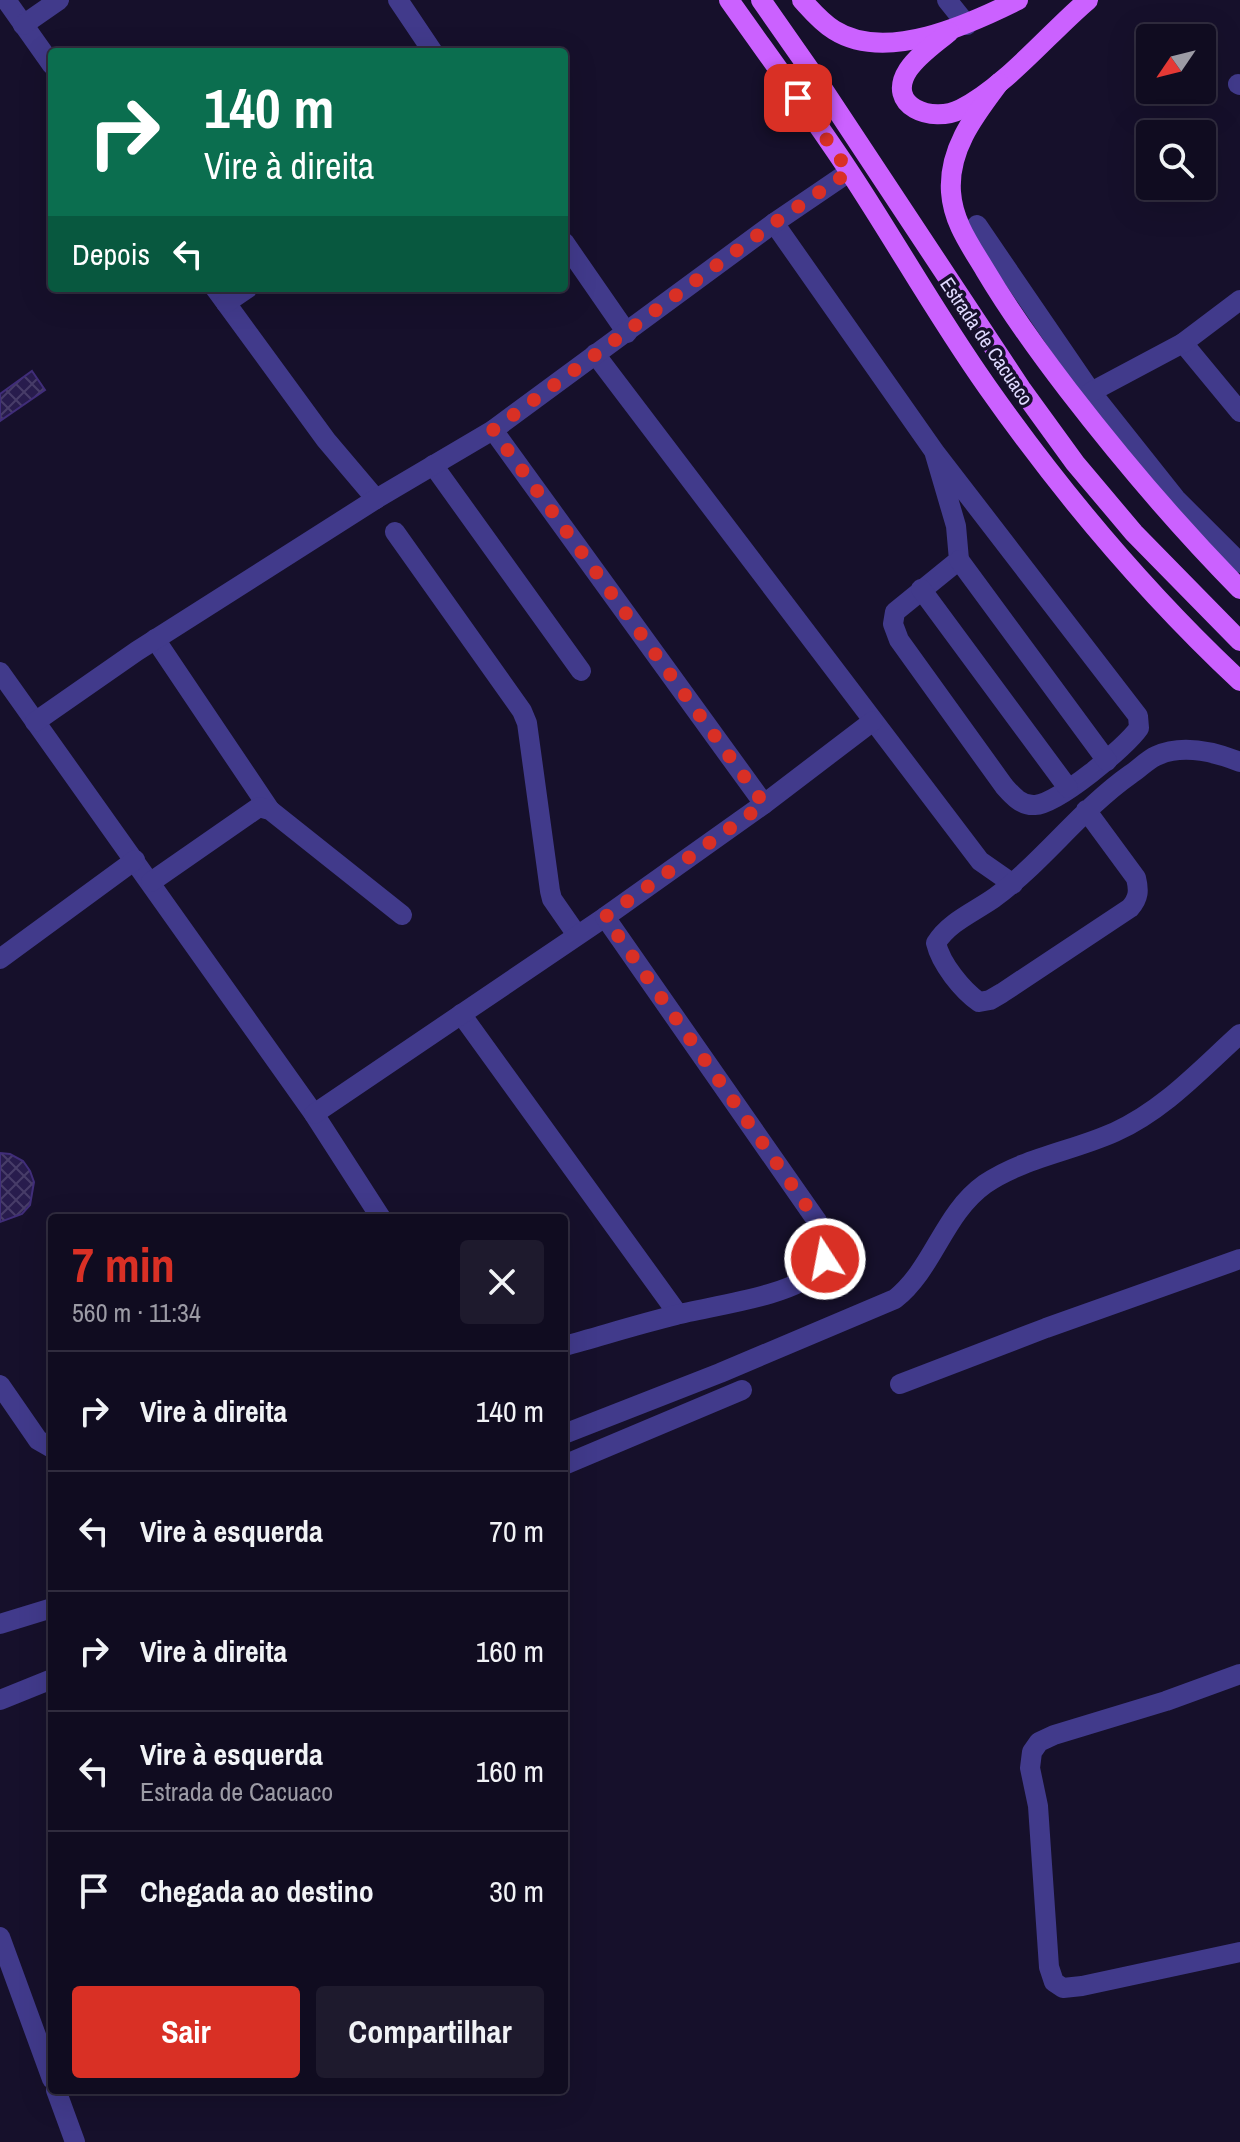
<!DOCTYPE html>
<html lang="pt">
<meta charset="utf-8">
<style>
body{margin:0;font-family:"Archivo Narrow",sans-serif;background:#1e1a2d;color:#f1f3f6;height:100vh;display:flex;flex-direction:column;font-size:30px;white-space:nowrap}
*{box-sizing:border-box;margin:0}
p{font-size:26px;color:#9c9ba5}
.icon{flex:none;width:44px;height:44px;fill:none;stroke:currentColor;stroke-width:2;stroke-linecap:round;stroke-linejoin:round}
.map{position:relative;flex:1;overflow:hidden}
.drawer{position:absolute;left:48px;top:1214px;width:520px;height:880px;display:flex;flex-direction:column;background:#100c20;border-radius:8px;box-shadow:0 8px 32px #0002,0 0 0 2px #302c3e}
.drawer>*{flex:none}
.guide{position:absolute;left:48px;top:48px;width:520px;height:244px;border-radius:8px;box-shadow:0 8px 32px #0002,0 0 0 2px #302c3e;background:#0b6e4f;color:#fff;overflow:hidden}
.needle{width:52px;rotate:235deg}
.buttons{position:absolute;left:1136px;top:24px;display:grid;gap:16px}
.buttons a{display:grid;place-items:center;width:80px;height:80px;border-radius:8px;background:#100c20;box-shadow:0 8px 32px #0002,0 0 0 2px #302c3e;font-size:40px}
.pin{position:absolute;display:grid;place-items:center;width:68px;height:68px;color:#fff;margin:-34px;border-radius:16px;box-shadow:0 4px 12px #0006}
.me{position:absolute;width:88px;margin:-44px;rotate:349deg;stroke-linejoin:round;filter:drop-shadow(0 0 6px #0008)}
.turn{display:flex;align-items:center;gap:28px;height:168px;padding:0 24px;font-size:36px}
.turn .icon{width:104px;height:104px;stroke-width:2.5}
.turn b{display:block;font-size:56px;line-height:68px}
.then{display:flex;align-items:center;height:76px;padding:0 24px;background:#0003;gap:16px;font-size:30px}
.round{display:grid;place-items:center;flex:none;width:84px;height:84px;border-radius:8px;background:#1e1a2d}
.summary{display:flex;align-items:center;justify-content:space-between;height:136px;padding:0 24px}
h1{font-size:48px;font-weight:800;line-height:60px;color:#d93025}
.button{display:flex;gap:16px;margin-top:auto;padding:16px 24px}
.button a{flex:1;height:92px;border-radius:8px;background:#d93025;color:#fff;font-size:32px;font-weight:800;line-height:92px;text-align:center}
.button a+a{background:#1e1a2d;color:#f1f3f6}
ul{padding:0;list-style:none}
li{display:flex;align-items:center;gap:24px;height:120px;padding:0 24px;border-top:2px solid #302c3e}
li div{flex:1}
li b{display:block;font-size:30px}
li em{font-style:normal}
.map>svg:first-child{display:block}
.building{fill:url(#building-cross-hatch);stroke:#402d79;stroke-width:2}
.lines{fill:none;stroke-linecap:round;stroke-linejoin:round}
.minor{stroke:#413a8b;stroke-width:20}
.major{stroke:#cb61ff;stroke-width:20}
.route{stroke:#d93025;stroke-width:14;stroke-dasharray:0 25.2}
.labels{text-anchor:middle;dominant-baseline:central;stroke-width:7;stroke-linejoin:round;paint-order:stroke}
.street-label{font-size:20px;fill:#e0daff;stroke:#16102b}
</style>
<div class="map">
<svg width="1240" height="2142" viewBox="0 0 1240 2142">
<defs>
<pattern id="building-cross-hatch" width="8" height="8" patternUnits="userSpaceOnUse" patternTransform="scale(2)"><rect width="8" height="8" fill="#281c4d"/><path d="M0 0l8 8M0 8l8-8" fill="none" stroke="#473c68"/></pattern>
</defs>
<rect width="100%" height="100%" fill="#16102b"/>
<!-- building -->
<g class="building">
<polygon points="32,371 45,390 0,421 0,394"/>
<polygon points="0,1153 10,1154 23,1161 30,1171 34,1182 30,1205 22,1214 0,1222"/>
</g>
<g class="lines">
<!-- minor -->
<g class="minor">
<polyline points="6,0 52,65"/>
<polyline points="398,0 433,52"/>
<polyline points="947,0 967,25"/>
<polyline points="23,25 59,0"/>
<polyline points="1238,84 1240,85"/>
<path d="M774,223L934,451L1138,716L1139,728C1126,747 1058,804 1035,805C1021,806 1012,795 1004,786L899,640L893,624L895,612L959,560L956,526L934,451"/>
<polyline points="977,225 1091,392 1176,499 1240,563"/>
<polyline points="564,242 627,333"/>
<polyline points="215,288 326,440 376,499"/>
<polyline points="226,303 248,288"/>
<polyline points="1183,343 1240,412"/>
<polyline points="595,354 980,861 1013,884"/>
<polyline points="1091,392 1183,343 1240,300"/>
<polyline points="493,430 764,804"/>
<polyline points="433,465 581,671"/>
<polyline points="395,532 522,711 527,723 550,891 552,899 577,935"/>
<polyline points="959,560 1107,761"/>
<polyline points="921,589 1068,788"/>
<polyline points="155,639 270,810"/>
<polyline points="0,672 314,1114 381,1218"/>
<polyline points="35,722 137,651 376,499 493,430 774,223 849,172"/>
<path d="M1086,810L1136,878C1139,890 1139,898 1130,908L1002,993L990,1000L979,1002C962,990 941,964 936,943C949,922 974,912 994,898C1044,861 1080,810 1131,774C1139,769 1147,760 1156,756C1182,744 1215,752 1240,762"/>
<polyline points="151,882 259,807 270,810 402,915"/>
<polyline points="0,959 135,860"/>
<polyline points="461,1014 678,1314"/>
<polyline points="314,1114 605,917 764,804 873,721"/>
<path d="M564,1346C601,1336 639,1324 676,1315C710,1306 793,1296 816,1271C830,1255 825,1239 817,1221L605,917"/>
<polyline points="900,1384 1046,1328 1240,1259"/>
<polyline points="0,1385 38,1440 52,1448"/>
<path d="M564,1434L720,1373L895,1299C934,1268 943,1214 985,1184C1023,1158 1073,1151 1115,1132C1164,1110 1201,1069 1240,1034"/>
<polyline points="564,1465 742,1390"/>
<polyline points="0,1624 52,1608"/>
<polyline points="1240,1674 1166,1701 1054,1735 1039,1742 1032,1752 1030,1768 1038,1806 1049,1967 1054,1982 1063,1988 1082,1986 1240,1952"/>
<polyline points="0,1700 52,1679"/>
<polyline points="0,1937 52,2079"/>
<polyline points="56,2090 75,2142"/>
</g>
<!-- major -->
<g class="major">
<path d="M729,0C770,58 812,115 851,174C897,244 939,319 988,388C1062,493 1146,593 1240,681"/>
<polyline points="761,0 819,83 1022,390 1075,463 1134,533 1240,641"/>
<path d="M802,0C812,11 821,22 834,30C886,63 970,24 1018,0"/>
<path d="M949,32C936,43 918,55 908,70C885,106 932,124 961,109C1006,86 1049,33 1088,0"/>
<path d="M999,83C975,115 948,149 951,192C953,222 970,245 985,270C1010,312 1038,351 1068,390C1122,460 1178,526 1240,589"/>
</g>
</g>
<g class="lines">
<!-- route -->
<polyline class="route" points="798,98 849,172 774,223 493,430 764,804 605,917 817,1221 825,1239 825,1259"/>
</g>
<g class="labels">
<!-- street labels -->
<g class="street-label">
<text transform="translate(987 341) rotate(56)">Estrada de Cacuaco</text>
</g>
</g>
</svg>
<div class="buttons">
<a><svg class="needle" viewBox="-14 -14 28 28"><path d="M0-13l5 13h-10z" fill="#e53935"/><path d="M0 13l5-13h-10z" fill="#9c9ba5"/></svg></a>
<a><svg class="icon" aria-label="search" viewBox="0 0 24 24"><circle cx="10" cy="10" r="6"/><path d="M15 15l6 6"/></svg></a>
</div>
<div class="pin" style="left:798px;top:98px;background:#d93025"><svg class="icon" aria-label="arrive" viewBox="0 0 24 24"><path d="M6 21V4h12l-3 4 3 4H6"/></svg></div>
<svg class="me" style="left:825px;top:1259px" viewBox="-20 -20 40 40"><circle r="17" fill="#d93025" stroke="#fff" stroke-width="3"/><path d="M0-11L8 9 0 5-8 9z" fill="#fff"/></svg>
<div class="guide">
<div class="turn"><svg class="icon" aria-label="right" viewBox="0 0 24 24"><path d="M7 20v-9h11M14 6l5 5-5 5"/></svg><div><b>140 m</b>Vire à direita</div></div>
<div class="then">Depois<svg class="icon" aria-label="left" viewBox="0 0 24 24"><path d="M17 20v-9H6M10 6l-5 5 5 5"/></svg></div>
</div>
<section class="drawer">
<div class="summary"><div><h1>7 min</h1><p>560 m · 11:34</p></div><a class="round"><svg class="icon" aria-label="close" viewBox="0 0 24 24"><path d="M6 6l12 12M18 6L6 18"/></svg></a></div>
<ul>
<li><svg class="icon" aria-label="right" viewBox="0 0 24 24"><path d="M7 20v-9h11M14 6l5 5-5 5"/></svg><div><b>Vire à direita</b></div><em>140 m</em></li>
<li><svg class="icon" aria-label="left" viewBox="0 0 24 24"><path d="M17 20v-9H6M10 6l-5 5 5 5"/></svg><div><b>Vire à esquerda</b></div><em>70 m</em></li>
<li><svg class="icon" aria-label="right" viewBox="0 0 24 24"><path d="M7 20v-9h11M14 6l5 5-5 5"/></svg><div><b>Vire à direita</b></div><em>160 m</em></li>
<li><svg class="icon" aria-label="left" viewBox="0 0 24 24"><path d="M17 20v-9H6M10 6l-5 5 5 5"/></svg><div><b>Vire à esquerda</b><p>Estrada de Cacuaco</p></div><em>160 m</em></li>
<li><svg class="icon" aria-label="arrive" viewBox="0 0 24 24"><path d="M6 21V4h12l-3 4 3 4H6"/></svg><div><b>Chegada ao destino</b></div><em>30 m</em></li>
</ul>
<div class="button"><a>Sair</a><a>Compartilhar</a></div>
</section>
</div>
